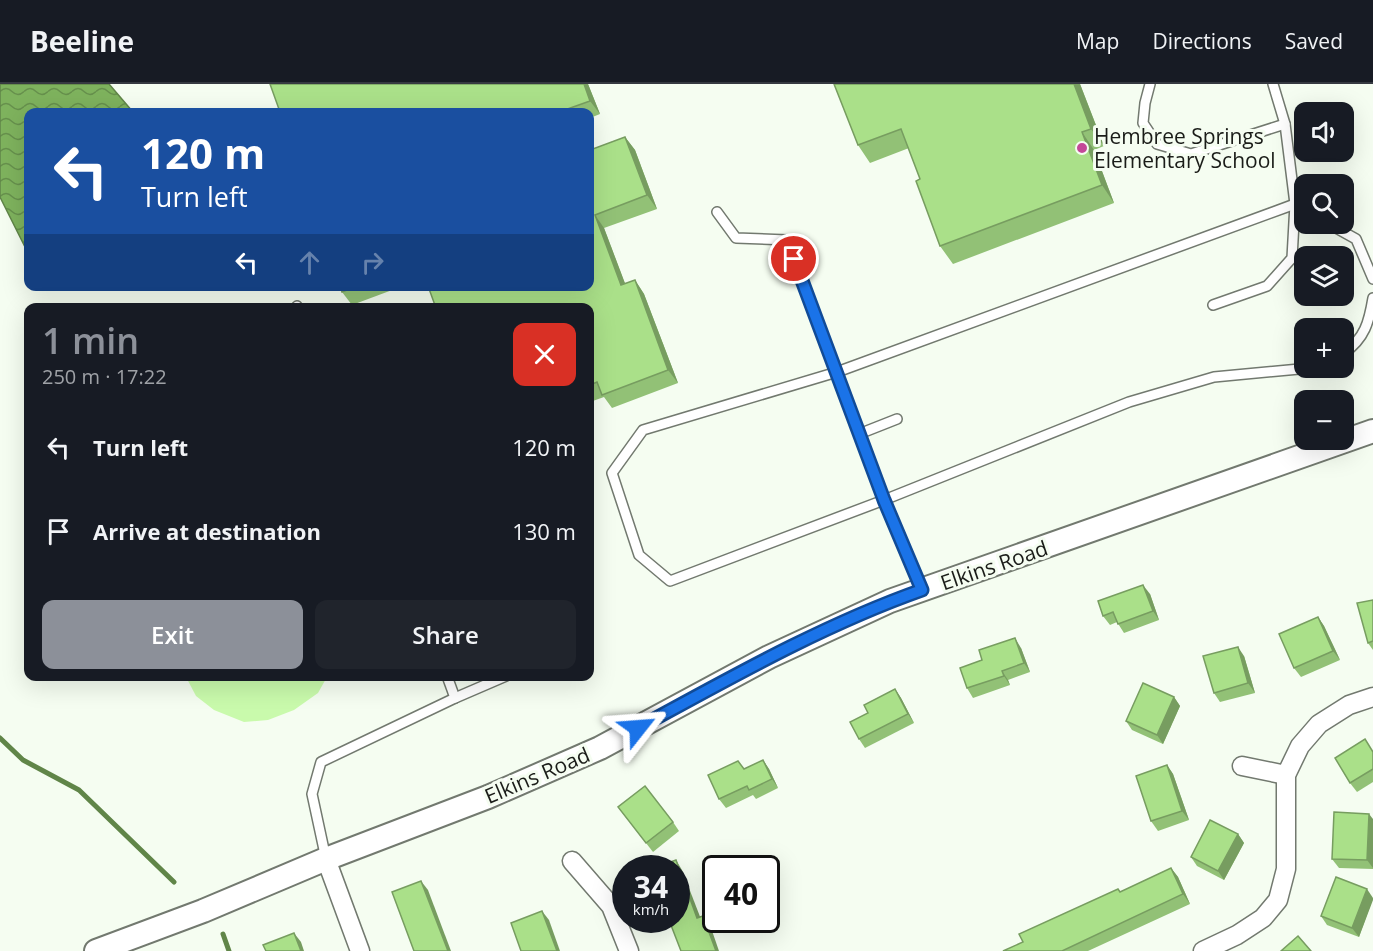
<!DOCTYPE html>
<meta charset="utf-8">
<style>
body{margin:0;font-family:"Open Sans",sans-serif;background:#20242c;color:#f1f3f6;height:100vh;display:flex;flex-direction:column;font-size:22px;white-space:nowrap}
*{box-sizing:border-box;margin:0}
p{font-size:20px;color:#9ea1a6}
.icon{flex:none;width:33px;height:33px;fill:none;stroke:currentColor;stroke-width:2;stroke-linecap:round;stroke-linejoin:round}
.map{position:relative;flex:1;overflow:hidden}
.panel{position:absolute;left:24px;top:219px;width:570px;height:378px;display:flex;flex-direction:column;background:#171b24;border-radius:12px;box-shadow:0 6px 24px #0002}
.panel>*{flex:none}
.top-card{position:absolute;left:24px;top:24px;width:570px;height:183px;border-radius:12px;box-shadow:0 6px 24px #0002;background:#1a4fa0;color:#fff;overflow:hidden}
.fabs{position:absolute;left:1294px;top:18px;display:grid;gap:12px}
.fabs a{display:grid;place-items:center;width:60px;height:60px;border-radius:12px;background:#171b24;box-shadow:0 6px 24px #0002;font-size:30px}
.speed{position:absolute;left:612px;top:771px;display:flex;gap:12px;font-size:30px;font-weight:700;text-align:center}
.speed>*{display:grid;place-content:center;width:78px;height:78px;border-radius:50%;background:#171b24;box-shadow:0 6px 24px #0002;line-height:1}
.speed small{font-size:15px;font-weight:400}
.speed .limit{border:3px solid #111;border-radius:9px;background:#fff;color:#111}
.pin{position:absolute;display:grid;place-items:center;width:51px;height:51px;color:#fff;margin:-26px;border:3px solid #fff;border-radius:50%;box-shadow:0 2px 6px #0007}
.me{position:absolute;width:66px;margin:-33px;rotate:62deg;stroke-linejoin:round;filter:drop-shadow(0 0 4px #0008)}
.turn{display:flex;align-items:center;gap:21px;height:126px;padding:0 18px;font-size:27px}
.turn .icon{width:78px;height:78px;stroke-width:2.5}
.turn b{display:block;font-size:42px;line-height:51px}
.lanes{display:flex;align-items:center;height:57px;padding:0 18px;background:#0003;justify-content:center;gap:30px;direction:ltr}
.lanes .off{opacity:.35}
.round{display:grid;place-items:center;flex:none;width:63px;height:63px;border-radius:12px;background:#20242c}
.overview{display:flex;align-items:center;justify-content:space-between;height:102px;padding:0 18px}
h1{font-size:36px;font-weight:600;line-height:45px;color:#8c9099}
.primary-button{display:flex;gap:12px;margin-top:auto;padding:12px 18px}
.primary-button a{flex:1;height:69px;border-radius:12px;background:#8c9099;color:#fff;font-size:24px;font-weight:600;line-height:69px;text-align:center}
.primary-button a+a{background:#20242c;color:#f1f3f6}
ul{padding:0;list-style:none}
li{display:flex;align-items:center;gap:18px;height:84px;padding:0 18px}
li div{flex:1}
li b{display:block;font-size:22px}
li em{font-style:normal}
header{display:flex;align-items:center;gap:36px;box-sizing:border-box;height:84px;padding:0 30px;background:#171b24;border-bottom:2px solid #363941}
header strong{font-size:28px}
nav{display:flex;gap:33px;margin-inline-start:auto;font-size:21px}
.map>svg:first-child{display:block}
.pitch{fill:#c9faac}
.water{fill:url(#water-waves);stroke:#608548;stroke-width:1.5}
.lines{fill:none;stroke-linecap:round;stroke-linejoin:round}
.stream{stroke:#608548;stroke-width:5}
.service-casing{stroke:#72796f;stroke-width:12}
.minor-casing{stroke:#72796f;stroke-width:21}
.tertiary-casing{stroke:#72796f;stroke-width:26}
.service{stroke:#fff;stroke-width:9}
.minor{stroke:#fff;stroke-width:18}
.tertiary{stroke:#fff;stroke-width:22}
.wall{fill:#92c176}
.shaded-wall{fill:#779d60}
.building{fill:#aae089;stroke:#779d60;stroke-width:1.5}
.route-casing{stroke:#114b97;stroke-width:15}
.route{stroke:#1a73e8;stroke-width:10}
.poi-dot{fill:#c44898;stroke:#f5fdf1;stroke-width:2}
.labels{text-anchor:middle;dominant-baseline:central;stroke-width:6;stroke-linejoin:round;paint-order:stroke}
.poi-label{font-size:21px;fill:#1a1c18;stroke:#f5fdf1;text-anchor:start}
.street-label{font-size:21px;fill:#1a1c18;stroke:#f5fdf1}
</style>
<header>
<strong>Beeline</strong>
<nav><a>Map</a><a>Directions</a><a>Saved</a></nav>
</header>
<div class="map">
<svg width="1373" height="867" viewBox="0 0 1373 867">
<defs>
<pattern id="water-waves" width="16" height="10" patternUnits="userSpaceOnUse" patternTransform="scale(1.5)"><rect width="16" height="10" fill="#7eb25d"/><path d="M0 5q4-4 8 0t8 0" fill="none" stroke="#66904c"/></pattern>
</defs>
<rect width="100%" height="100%" fill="#f5fdf1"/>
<!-- pitch -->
<polygon class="pitch" points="186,593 186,592 327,593 318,609 294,626 268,636 244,638 214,626 196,612"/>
<!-- water -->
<polygon class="water" points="0,0 109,0 133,28 28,28 28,169 0,113"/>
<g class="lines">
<!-- stream -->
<g class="stream">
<polyline points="0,654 23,676 79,706 174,798"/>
<polyline points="223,850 229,867"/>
</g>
<!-- service casing -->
<g class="service-casing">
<g id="service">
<polyline points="1150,0 1145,19 1143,39 1157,60 1191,70 1285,40"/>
<polyline points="1305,126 1295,120 837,288 643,346 612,389 639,471 670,497 884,416 1129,318 1214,293 1310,284"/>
<polyline points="717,128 736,154 787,156 884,416 922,506"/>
<polyline points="1329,140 1356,155 1373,195"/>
<polyline points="1213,221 1267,202 1292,174 1295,120 1285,40 1273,0"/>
<polyline points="297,222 298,224"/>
<path d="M1344,269C1365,254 1369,238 1373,214"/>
<polyline points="859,350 897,335"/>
<polyline points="447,592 455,614"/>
<polyline points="326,775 312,710 321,678 455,614 506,592"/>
</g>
</g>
<!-- minor casing -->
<g class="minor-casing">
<g id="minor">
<polyline points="1242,682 1286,691"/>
<polyline points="326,775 360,867"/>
<polyline points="572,777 611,822 629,867"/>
<polyline points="1203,867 1237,851 1263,834 1278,816 1286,785 1286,691 1300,662 1319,640 1349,621 1373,613"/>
</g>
</g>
<!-- tertiary casing -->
<g class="tertiary-casing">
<polyline id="tertiary" points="96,867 203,827 326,775 488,713 600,664 769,573 890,517 1373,347"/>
</g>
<!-- service -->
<use href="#service" class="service"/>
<!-- minor -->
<use href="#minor" class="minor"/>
<!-- tertiary -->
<use href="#tertiary" class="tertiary"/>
</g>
<!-- wall -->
<g class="wall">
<polygon points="588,0 600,30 590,34 590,28 280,28"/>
<polygon points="834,0 1080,0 1104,62 1094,66 1114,119 953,180 940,162 920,95 909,64 870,79 858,61"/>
<polygon points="625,53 635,66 657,125 604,144 625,200 635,196 644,210 678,299 612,324 604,313 590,318 590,66"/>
<polygon points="340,202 403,202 352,221 342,208"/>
<polygon points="1150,510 1159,536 1124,549 1117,538 1110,541 1103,532"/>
<polygon points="1373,516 1373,566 1368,559"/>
<polygon points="1318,533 1324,542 1340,576 1301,593 1294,584"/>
<polygon points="1021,564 1030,588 1008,596 1010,601 973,614 967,604"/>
<polygon points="1244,572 1255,609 1220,618 1214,609"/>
<polygon points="895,605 901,614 914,639 865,664 859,655 868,629"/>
<polygon points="1174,613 1180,622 1163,660 1132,646 1126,637"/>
<polygon points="1373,667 1373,698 1357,708 1350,699"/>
<polygon points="763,676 769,685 778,704 756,715 753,711 726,724 719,715 744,685"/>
<polygon points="1167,681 1173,690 1189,736 1158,747 1151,737"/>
<polygon points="618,723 673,738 679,747 653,768"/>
<polygon points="1373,735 1373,785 1339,784 1332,775"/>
<polygon points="1238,750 1244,759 1224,796 1197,782 1191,773"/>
<polygon points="1171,784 1178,793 1190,820 1088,867 1003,867 1023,858 1118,805 1120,808"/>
<polygon points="1373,814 1359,853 1327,841 1321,832"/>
</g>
<!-- shaded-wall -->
<g class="shaded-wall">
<polygon points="584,0 588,0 600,30 590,17"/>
<polygon points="1074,0 1080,0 1104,62 1091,45"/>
<polygon points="1082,48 1094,66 1114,119 1102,101"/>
<polygon points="625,53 635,66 657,125 647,111"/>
<polygon points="595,131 604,144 631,215 621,201"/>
<polygon points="635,196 644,210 678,299 668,286"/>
<polygon points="1143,501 1150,510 1159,536 1153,527"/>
<polygon points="1318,533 1324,542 1340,576 1333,567"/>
<polygon points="1015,554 1021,564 1030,588 1024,579"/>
<polygon points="1238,563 1244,572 1255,609 1248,599"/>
<polygon points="1002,587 1008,596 1010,601 1004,592"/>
<polygon points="895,605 901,614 914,639 908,630"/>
<polygon points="1174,613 1180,622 1163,660 1157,651"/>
<polygon points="763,676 769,685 778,704 772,695"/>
<polygon points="1167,681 1173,690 1189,736 1182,727"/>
<polygon points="1369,730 1373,735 1373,784 1367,776"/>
<polygon points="1238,750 1244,759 1224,796 1218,787"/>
<polygon points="676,776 682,786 704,843 697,834"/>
<polygon points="1171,784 1178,793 1190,820 1183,810"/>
<polygon points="421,797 428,806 451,867 448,867"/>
<polygon points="1367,805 1373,814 1373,816 1359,853 1352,844"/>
<polygon points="542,827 549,836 560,867 557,867"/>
<polygon points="703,832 710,841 719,867 716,867"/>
<polygon points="294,849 301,858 304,867 301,867"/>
</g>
<!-- building -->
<g class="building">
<polygon points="270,0 584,0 590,17 559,28 280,28"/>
<polygon points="834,0 1074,0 1091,45 1082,48 1102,101 940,162 916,97 920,95 901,45 858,61"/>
<polygon points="625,53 647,111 595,131 621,201 635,196 668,286 602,311 597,298 590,301 590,224 436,224 428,202 590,202 590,66"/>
<polygon points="340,202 357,202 342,208"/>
<polygon points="1143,501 1153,527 1118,540 1113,528 1103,532 1098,517"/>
<polygon points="1373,516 1373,557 1368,559 1357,519"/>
<polygon points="1318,533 1333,567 1294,584 1279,550"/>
<polygon points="1015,554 1024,579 1002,587 1004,592 967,604 960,584 982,576 979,566"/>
<polygon points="1238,563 1248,599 1214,609 1203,572"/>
<polygon points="1143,599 1174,613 1157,651 1126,637"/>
<polygon points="895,605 908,630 859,655 850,638 868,629 864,621"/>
<polygon points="1365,655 1373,668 1373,685 1350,699 1335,674"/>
<polygon points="763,676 772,695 749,706 747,702 719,715 708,691 738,677 744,685"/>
<polygon points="1167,681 1182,727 1151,737 1136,692"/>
<polygon points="645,702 673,738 646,759 618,723"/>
<polygon points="1334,728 1369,730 1367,776 1332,775"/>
<polygon points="1210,736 1238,750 1218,787 1191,773"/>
<polygon points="676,776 697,834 703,832 716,867 681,867 669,836 676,836 676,784 654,784"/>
<polygon points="1171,784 1183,810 1062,867 1003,867 1023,858 1019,850 1118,805 1120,808"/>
<polygon points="1336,793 1367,805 1352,844 1321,832"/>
<polygon points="421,797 448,867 414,867 392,808"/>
<polygon points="542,827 557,867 521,867 511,839"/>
<polygon points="294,849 301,867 266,867 263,861"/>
<polygon points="1298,852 1311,867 1281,867"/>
</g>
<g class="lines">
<!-- route casing -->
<g class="route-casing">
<path id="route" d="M638,644C730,594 823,541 922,506L884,416L794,175"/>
</g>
<!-- route -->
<use href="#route" class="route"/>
</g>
<!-- markers -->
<circle class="poi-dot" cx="1082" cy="64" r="6"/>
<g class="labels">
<!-- poi labels -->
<g class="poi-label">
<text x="1094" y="52">Hembree Springs<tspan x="1094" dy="24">Elementary School</tspan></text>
</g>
<!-- street labels -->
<g class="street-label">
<text transform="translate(994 481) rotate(-19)">Elkins Road</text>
<text transform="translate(537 691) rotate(-23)">Elkins Road</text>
</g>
</g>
</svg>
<div class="fabs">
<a><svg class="icon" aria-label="sound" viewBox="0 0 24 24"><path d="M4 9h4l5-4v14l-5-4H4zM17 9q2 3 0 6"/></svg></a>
<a><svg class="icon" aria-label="search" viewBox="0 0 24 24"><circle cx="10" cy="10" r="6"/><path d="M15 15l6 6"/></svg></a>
<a><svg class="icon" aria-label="layers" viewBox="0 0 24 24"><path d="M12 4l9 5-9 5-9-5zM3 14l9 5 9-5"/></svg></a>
<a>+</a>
<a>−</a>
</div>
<div class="speed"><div>34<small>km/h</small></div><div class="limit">40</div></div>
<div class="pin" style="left:794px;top:175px;background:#d93025"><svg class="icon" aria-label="arrive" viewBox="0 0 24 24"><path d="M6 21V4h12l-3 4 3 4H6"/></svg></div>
<svg class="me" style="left:638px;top:644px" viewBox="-20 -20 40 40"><path d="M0-17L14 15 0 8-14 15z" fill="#1a73e8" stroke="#fff" stroke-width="4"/></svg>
<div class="top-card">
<div class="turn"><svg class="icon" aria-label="left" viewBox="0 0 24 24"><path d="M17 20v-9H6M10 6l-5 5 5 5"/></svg><div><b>120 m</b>Turn left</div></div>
<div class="lanes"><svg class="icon" aria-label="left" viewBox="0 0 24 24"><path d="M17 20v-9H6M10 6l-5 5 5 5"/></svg><svg class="icon off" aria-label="ahead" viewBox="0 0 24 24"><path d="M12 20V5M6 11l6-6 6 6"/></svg><svg class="icon off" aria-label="right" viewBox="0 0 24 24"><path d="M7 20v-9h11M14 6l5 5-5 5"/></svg></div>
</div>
<section class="panel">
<div class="overview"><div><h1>1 min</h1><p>250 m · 17:22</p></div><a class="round" style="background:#d93025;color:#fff"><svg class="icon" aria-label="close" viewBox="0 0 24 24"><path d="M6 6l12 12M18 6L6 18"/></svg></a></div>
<ul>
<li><svg class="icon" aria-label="left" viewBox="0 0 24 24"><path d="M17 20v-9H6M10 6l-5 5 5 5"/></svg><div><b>Turn left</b></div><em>120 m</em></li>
<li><svg class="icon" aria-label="arrive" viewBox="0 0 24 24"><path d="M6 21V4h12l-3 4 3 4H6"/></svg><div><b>Arrive at destination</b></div><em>130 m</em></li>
</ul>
<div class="primary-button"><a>Exit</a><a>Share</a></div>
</section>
</div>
